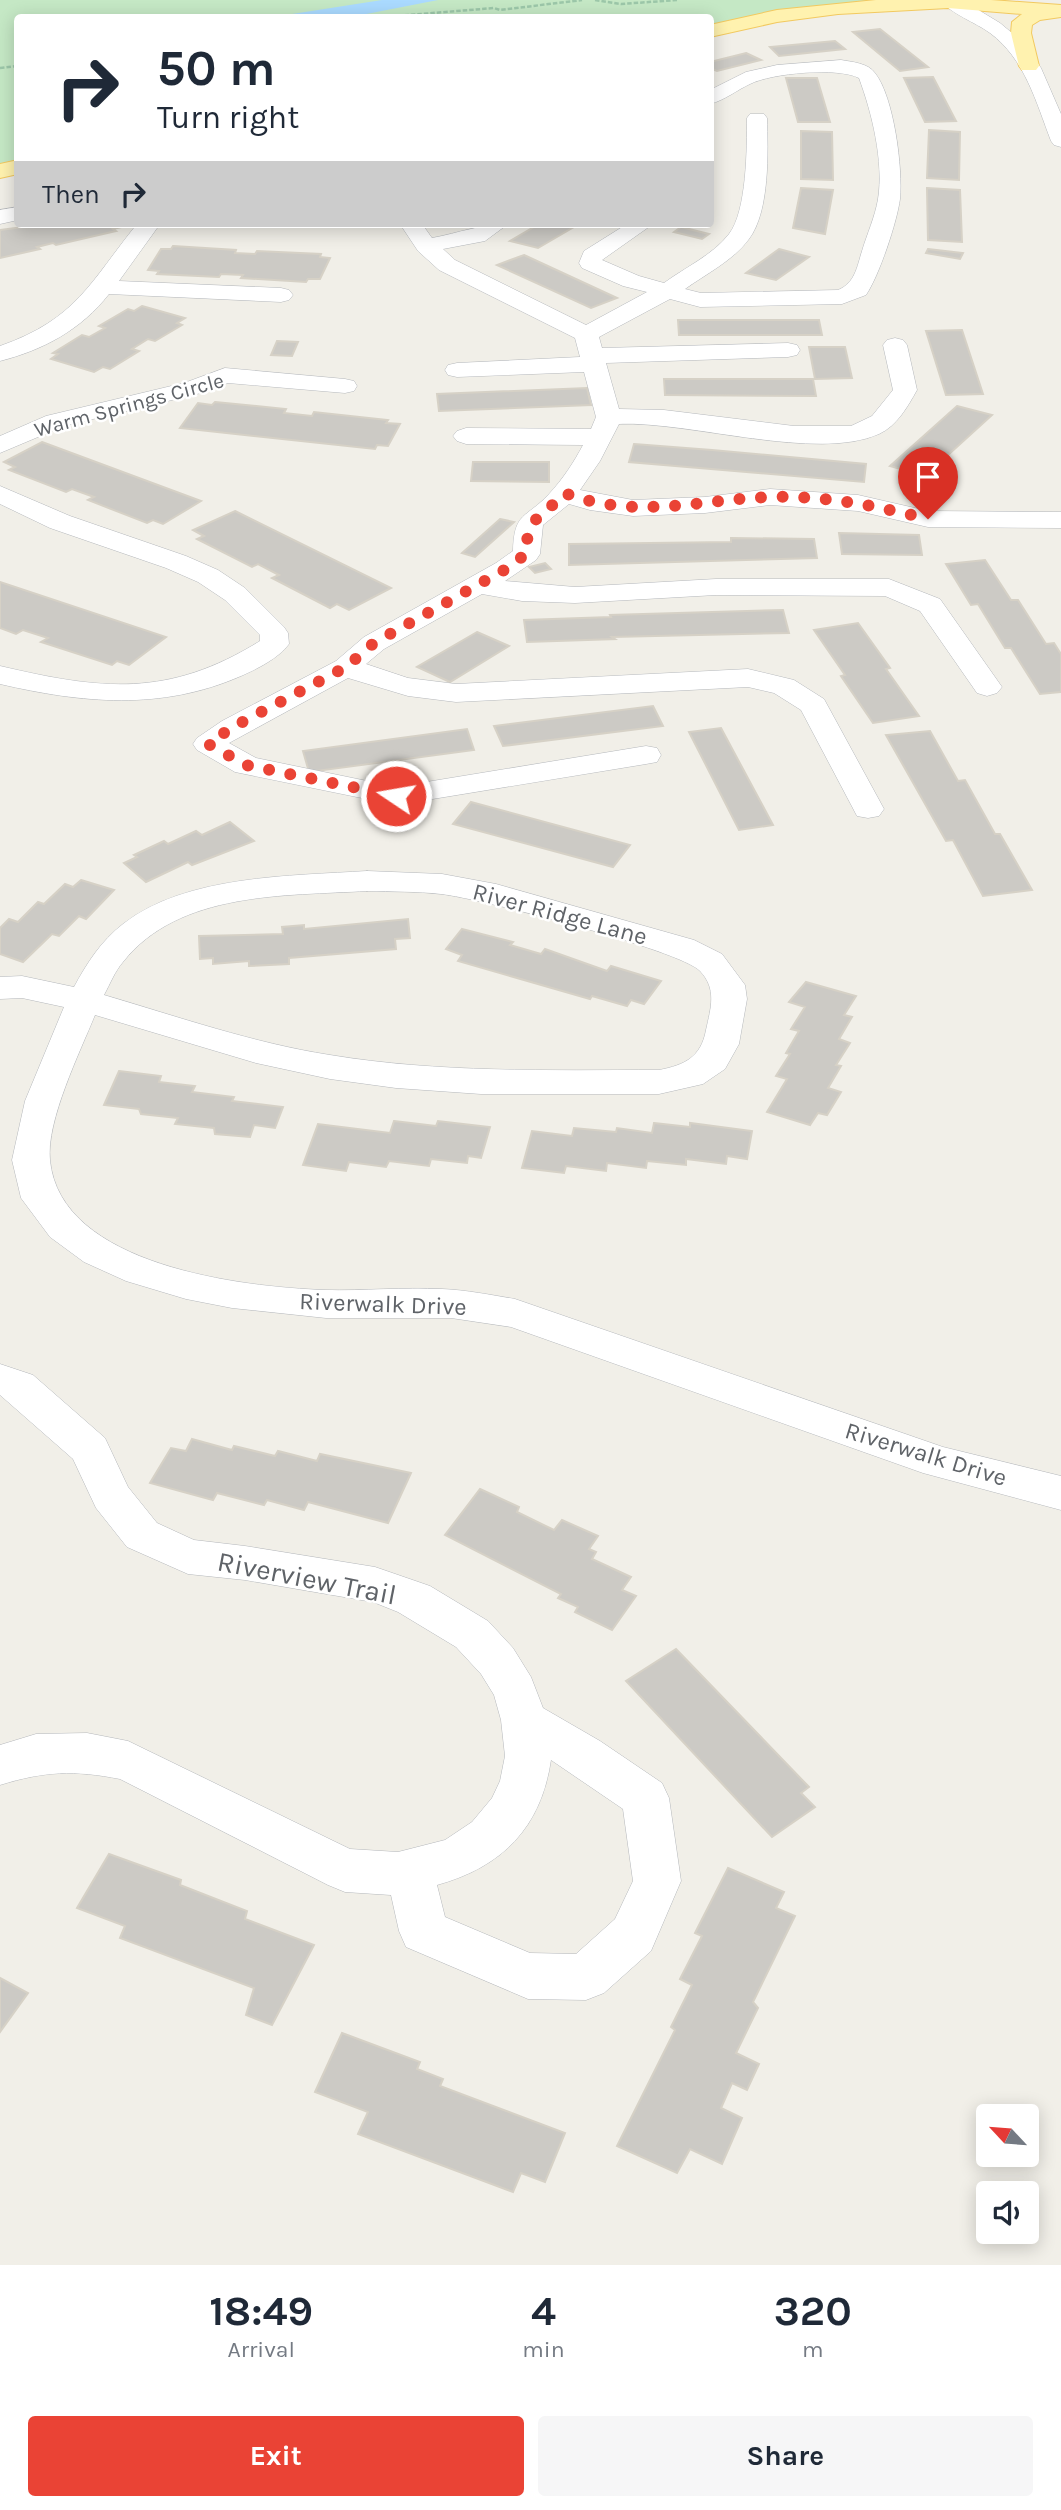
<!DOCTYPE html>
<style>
body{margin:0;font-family:Karla,sans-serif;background:#f6f6f7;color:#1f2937;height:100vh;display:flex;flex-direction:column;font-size:26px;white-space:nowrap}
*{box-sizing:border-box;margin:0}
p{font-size:23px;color:#747a83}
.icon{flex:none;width:38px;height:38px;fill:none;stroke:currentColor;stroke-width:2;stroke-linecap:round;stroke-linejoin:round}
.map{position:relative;height:2265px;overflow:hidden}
.panel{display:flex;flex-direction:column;background:#fff;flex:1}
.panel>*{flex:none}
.top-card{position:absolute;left:14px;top:14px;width:700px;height:214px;border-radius:7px;box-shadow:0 4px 18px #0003;background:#fff;color:#1f2937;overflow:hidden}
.needle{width:46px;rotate:296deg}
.tools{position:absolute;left:976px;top:2104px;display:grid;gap:14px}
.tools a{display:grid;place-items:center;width:63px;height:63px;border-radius:7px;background:#fff;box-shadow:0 4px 18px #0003;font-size:35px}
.pin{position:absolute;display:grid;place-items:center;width:60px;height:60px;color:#fff;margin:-72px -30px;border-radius:50% 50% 50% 0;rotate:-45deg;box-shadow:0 0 7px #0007}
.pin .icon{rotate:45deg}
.me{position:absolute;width:77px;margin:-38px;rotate:282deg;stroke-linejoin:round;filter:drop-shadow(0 0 5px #0008)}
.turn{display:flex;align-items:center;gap:24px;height:147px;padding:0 28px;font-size:32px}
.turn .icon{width:91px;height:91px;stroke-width:2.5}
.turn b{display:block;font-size:49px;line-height:60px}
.then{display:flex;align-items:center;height:66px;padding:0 28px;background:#0003;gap:14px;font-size:26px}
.eta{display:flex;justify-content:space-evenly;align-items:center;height:119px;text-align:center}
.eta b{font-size:42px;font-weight:700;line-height:49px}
.button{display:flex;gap:14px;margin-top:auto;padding:14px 28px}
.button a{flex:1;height:80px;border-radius:7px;background:#ea4335;color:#fff;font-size:28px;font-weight:700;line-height:80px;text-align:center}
.button a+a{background:#f6f6f7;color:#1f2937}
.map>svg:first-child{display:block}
.green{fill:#c5e8c5}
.water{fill:#aadaff}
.building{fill:#cccac5;stroke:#d6d1c6;stroke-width:2}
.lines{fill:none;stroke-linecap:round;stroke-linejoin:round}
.minor-casing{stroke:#b5b8bc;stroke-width:1}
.major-casing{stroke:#f2c960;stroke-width:2}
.path{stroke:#9cc7a9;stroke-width:2.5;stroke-dasharray:4.5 2;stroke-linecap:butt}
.minor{fill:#fff;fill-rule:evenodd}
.major{fill:#fff2af;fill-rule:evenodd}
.route{stroke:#ea4335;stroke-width:12;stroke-dasharray:0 21.6}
.labels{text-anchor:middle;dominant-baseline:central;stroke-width:5;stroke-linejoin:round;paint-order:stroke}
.far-street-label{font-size:21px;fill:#5f6368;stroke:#fff}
.street-label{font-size:24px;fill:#5f6368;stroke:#fff}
.near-street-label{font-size:28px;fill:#5f6368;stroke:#fff}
</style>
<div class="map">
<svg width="1061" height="2265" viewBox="0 0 1061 2265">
<rect width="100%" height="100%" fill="#f1efe8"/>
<!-- green -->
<polygon class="green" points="0,0 876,0 711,30 710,18 18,18 17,171 0,174"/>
<!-- water -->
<polygon class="water" points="382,0 438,0 351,17 273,17"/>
<!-- building -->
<g class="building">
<polygon points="880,29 928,67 900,71 853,32"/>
<polygon points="835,41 845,49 779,56 770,47"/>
<polygon points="746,53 761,60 717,71 710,68 710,62"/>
<polygon points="933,77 956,121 925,122 904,78"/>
<polygon points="786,78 817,78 830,122 798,122"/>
<polygon points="929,130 960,132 959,180 927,178"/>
<polygon points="801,131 832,132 833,180 801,179"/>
<polygon points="801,188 833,190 825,234 793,228"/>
<polygon points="927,188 960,190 962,242 928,240"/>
<polygon points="30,224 119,224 122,227 113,229 116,231 56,245 53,243 37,247 40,249 0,258 0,230 31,226"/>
<polygon points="539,224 579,224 538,248 510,241"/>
<polygon points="681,227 709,234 702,239 674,232"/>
<polygon points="173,246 236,250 235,253 255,254 257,251 321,254 320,257 330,258 320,279 308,279 306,282 241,278 243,275 221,274 219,277 157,274 159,271 148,270 161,249 171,249"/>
<polygon points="779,249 809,257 776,280 746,273"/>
<polygon points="928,249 963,253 960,259 926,253"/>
<polygon points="524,255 617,298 591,308 497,265"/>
<polygon points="142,306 185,318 177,323 182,325 155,341 148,339 132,349 139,351 110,369 103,367 94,372 51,359 58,354 53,353 82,335 89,337 105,328 99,326 128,309 134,311"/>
<polygon points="678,320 819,320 822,335 679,335"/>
<polygon points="962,330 983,394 946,395 926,331"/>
<polygon points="277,341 298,342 292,356 271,355"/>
<polygon points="809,347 845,347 852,378 815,379"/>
<polygon points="664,379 813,379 816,396 665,395"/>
<polygon points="587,388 591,405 439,411 437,394"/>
<polygon points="215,402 286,409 284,413 312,416 314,412 388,420 386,423 400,424 388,446 377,445 375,449 180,428 198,403 212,405"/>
<polygon points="957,406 992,415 925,476 890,466"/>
<polygon points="42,442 201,501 163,524 153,520 147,523 88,500 94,497 72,489 66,492 9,470 15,467 4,462"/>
<polygon points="634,444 712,450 866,464 864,482 629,462"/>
<polygon points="473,462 549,462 549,482 471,481"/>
<polygon points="235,511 391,588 349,610 337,604 330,608 272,578 279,575 258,564 252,567 197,539 204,536 193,530"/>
<polygon points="500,519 514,522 475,557 462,553"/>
<polygon points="839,533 919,535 922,555 842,554"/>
<polygon points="731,538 814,539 817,558 569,565 569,544 731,542"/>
<polygon points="985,560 1011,600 1018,600 1046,644 1054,643 1061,654 1061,692 1040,694 1011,648 1005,648 978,604 971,605 946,564"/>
<polygon points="545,563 551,569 535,573 529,567"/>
<polygon points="0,582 166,637 129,665 117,661 112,665 41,642 48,638 23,630 16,634 0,628"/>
<polygon points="783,610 789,633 612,637 615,639 527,642 524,620 611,617 610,615"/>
<polygon points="858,623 890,668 886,669 919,716 873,723 841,676 845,675 814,630"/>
<polygon points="477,632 509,646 450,682 417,667"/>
<polygon points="653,706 663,726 503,746 494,726"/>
<polygon points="721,728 773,825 739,830 689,732"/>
<polygon points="467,729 474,750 309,772 303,751"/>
<polygon points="930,731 958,781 965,780 995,834 1000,834 1032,890 983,896 953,840 946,841 886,735"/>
<polygon points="471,802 630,845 613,867 453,824"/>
<polygon points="230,822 254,841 192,865 188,862 146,882 124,863 137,857 134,855 164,841 168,844 196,831 202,835"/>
<polygon points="81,880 114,890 86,919 79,916 59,936 52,934 23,962 0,954 0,928 9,919 18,922 38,902 44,904 65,884 73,887"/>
<polygon points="408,919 410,938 395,939 396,949 289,958 289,964 249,966 249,961 213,964 213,958 200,959 199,936 283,934 282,927 304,925 304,929"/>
<polygon points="462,929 513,942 510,945 541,954 545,949 607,971 611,966 661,981 644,1004 631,1000 627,1006 592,996 590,999 458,961 462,955 446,949"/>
<polygon points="806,982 856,996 844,1015 852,1017 839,1039 850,1043 836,1065 841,1066 828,1088 841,1092 827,1115 818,1113 810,1125 767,1112 787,1079 776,1076 790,1054 786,1053 799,1031 791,1029 805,1007 789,1002"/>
<polygon points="119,1071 161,1076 159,1082 195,1086 192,1092 234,1097 232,1101 283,1107 275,1128 254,1125 250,1137 215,1134 214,1128 175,1124 178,1118 141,1114 139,1109 104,1105"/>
<polygon points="394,1121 436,1126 438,1121 490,1127 481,1158 468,1156 467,1163 431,1159 429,1166 389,1161 386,1167 349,1162 346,1171 303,1165 318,1124 390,1133"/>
<polygon points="654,1123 690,1127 690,1123 752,1131 747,1159 727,1156 726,1164 686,1159 686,1165 647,1161 646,1168 607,1163 606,1171 566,1166 564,1173 522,1168 532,1131 572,1136 574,1128 616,1132 617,1128 652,1133"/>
<polygon points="192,1439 232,1450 234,1446 275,1456 278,1451 317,1461 320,1454 411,1473 388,1523 308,1502 304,1510 267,1500 264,1505 217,1493 213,1500 150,1483 171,1448 186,1451"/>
<polygon points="480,1489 519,1507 517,1512 554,1530 562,1520 598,1536 589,1549 596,1552 592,1559 631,1577 622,1590 636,1596 612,1630 575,1612 578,1607 558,1598 561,1594 445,1535"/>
<polygon points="676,1649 809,1787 801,1793 815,1807 772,1837 626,1681"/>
<polygon points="109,1854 181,1880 180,1885 247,1911 245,1919 314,1945 272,2025 246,2015 254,1988 120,1938 125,1926 77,1908"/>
<polygon points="728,1868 784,1892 776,1908 795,1916 753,2002 758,2008 736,2053 759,2064 747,2090 732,2083 721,2108 742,2118 722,2164 690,2149 677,2173 617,2146 675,2030 671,2027 692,1985 680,1979 702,1936 695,1933"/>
<polygon points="0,1978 28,1993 0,2032"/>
<polygon points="342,2033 420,2062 417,2069 443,2079 440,2086 565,2133 545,2182 521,2173 513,2192 358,2134 368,2112 315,2092"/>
</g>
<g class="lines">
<!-- minor casing -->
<g class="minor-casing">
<g id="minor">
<path d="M940,0H962L1000,23L1024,43L1041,68L1061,114V147L1054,145L1051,141C1036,102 1025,59 990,33C975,22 951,14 940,0Z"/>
<path d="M841,60C852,62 868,63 875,73C894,97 903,169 900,199C897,222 879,276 866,295L842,304L700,307L670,299L599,337L602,348L788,343L797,345L800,350L797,355L788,357L606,363L619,409L664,410L794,426H851L872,416L893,390L883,345L887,340L895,338L903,340L907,345L917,390C908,406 897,426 879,434C817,462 690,421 619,424L600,461L580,490L633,500L705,497L770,489L858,495L928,511L1061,512V528L928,527L858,511L770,505L705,513L633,516L590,510L569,504L543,525L540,554L536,560L505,581L575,587L716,579H889L940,599L1002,687L997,693L987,696L977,693L920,611L885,596L716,595L575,603L522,601L482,594L384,649L366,664L408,678L456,684L748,669L794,680L824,699L884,809L879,816L868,818L857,816L801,710L774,693L748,687L456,702L408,696L348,678L229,743L256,758L396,787L646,746L657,748L661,755L657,762L646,764L396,805L235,772L197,750L193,744L197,738L222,721L336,661L364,637L496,563L513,551C514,511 526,519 549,494C563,479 574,462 583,445L466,444L457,441L453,436L457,431L466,428L591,429L596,417L584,372L457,377L448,375L445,370L448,365L457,363L580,357L575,338L439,270L418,251L400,224H422L432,238C459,233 481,224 508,224L485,241L443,249L455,260L586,325L647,292L623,286L582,268L579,263L584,251L627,224H653L602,260L639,276L664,283C684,268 713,255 729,234C747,211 747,147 747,118L750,114H764L767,118C768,151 770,211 749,239C734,260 706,274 685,289L701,293L838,290C855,283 857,267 862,251C867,234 875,217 878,199C884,162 872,113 859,78C838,67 772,73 750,84C737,90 725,100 710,104V90L746,72L777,65Z"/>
<polygon points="18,207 18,220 0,224 0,210"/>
<path d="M137,224H160L119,281L281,288L289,290L293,295L289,300L281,302L109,294C81,330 43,350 0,361V346C77,319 90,282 137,224Z"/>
<polygon points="225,368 345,379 354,381 357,386 354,391 345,393 228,383 201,393 64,426 0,453 0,436 46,416 184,383"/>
<path d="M0,486L70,516L186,556L218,570L245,588L284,627L288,633L289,644C279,658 257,669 241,676C161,711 82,703 0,684V666C102,690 168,698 260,641V635L225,600L198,582L166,568L50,528L0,504Z"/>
<path d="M367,871L442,874L496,884L694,940L722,954L745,985L747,999L739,1044L725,1069L703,1084L659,1094H481L396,1088L330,1079L256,1063L95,1015C80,1052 46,1121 50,1160C60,1266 243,1287 325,1290C364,1291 403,1287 442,1289C466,1290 491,1295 515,1299L943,1447L1061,1476V1510L923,1473L511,1327L451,1318H326L232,1308L186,1299L126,1281L84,1262L50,1237L21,1198L12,1160L25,1101L64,1007L22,998L0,999V977L22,976L74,987C87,963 101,941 123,924C186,875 291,876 367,871ZM367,891C392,892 417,891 441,894C478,898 680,950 700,971C717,989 711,1007 706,1030C701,1057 685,1065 659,1070C549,1070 439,1073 330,1055C253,1043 179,1017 104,995C110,984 115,971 123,962C179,891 286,896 367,891Z"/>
<path d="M0,1364L33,1375L105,1438L128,1487L157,1523L194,1540L245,1546L375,1567L430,1586L488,1621L513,1648L531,1677L543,1708L600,1741L662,1783L669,1798L681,1881L651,1951L604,1993L586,2000L528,1999L406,1947L399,1931L391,1895L345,1892L328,1885L120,1779C74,1770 45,1771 0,1785V1745L36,1734L87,1733L128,1741L350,1849L398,1852L445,1840L472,1822L492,1798L500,1781L505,1756L501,1720L494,1695L481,1674L456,1647L398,1612L373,1602L245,1580L188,1574L127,1547L96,1508L73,1459L0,1395ZM551,1760L623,1809L633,1881L615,1919L576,1954L530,1953L445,1917L437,1885C502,1867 541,1828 551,1760Z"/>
</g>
</g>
<!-- major casing -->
<g class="major-casing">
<g id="major">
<polygon points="876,0 991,0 1061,5 1061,17 1040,20 1032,25 1031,33 1039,66 1036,70 1022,70 1019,66 1011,33 1012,22 1022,14 948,8 838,14 777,22 710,37 710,25 777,10"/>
<polygon points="18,160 18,174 0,178 0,164"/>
</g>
</g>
<!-- path -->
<g class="path">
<polyline points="595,0 621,4 677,0"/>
<polyline points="372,18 494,8 500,10 582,0"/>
<polyline points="0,68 18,66"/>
</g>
<!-- minor -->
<use href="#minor" class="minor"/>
<!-- major -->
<use href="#major" class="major"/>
</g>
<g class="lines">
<!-- route -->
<path class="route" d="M396,796L246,765L208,744L233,727L346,667L374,643L506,569L526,554C527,513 542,520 564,493C637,520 696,500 769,497C823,495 877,506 928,519"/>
</g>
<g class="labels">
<!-- far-street labels -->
<g class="far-street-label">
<text transform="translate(129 405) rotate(-15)">Warm Springs Circle</text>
</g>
<!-- street labels -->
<g class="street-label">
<text transform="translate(560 914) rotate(15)">River Ridge Lane</text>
<text transform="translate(383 1304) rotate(2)">Riverwalk Drive</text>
<text transform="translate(926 1454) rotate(17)">Riverwalk Drive</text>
</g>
<!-- near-street labels -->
<g class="near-street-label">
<text transform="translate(307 1578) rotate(11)">Riverview Trail</text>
</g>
</g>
</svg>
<div class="tools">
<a><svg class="needle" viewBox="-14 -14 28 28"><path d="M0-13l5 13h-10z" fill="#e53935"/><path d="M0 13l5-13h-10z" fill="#747a83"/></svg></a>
<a><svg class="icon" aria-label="sound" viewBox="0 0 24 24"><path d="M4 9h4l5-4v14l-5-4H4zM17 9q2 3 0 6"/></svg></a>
</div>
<div class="pin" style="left:928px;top:519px;background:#d93025"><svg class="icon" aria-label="arrive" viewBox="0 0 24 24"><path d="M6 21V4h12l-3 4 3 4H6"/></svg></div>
<svg class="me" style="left:396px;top:796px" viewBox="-20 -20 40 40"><circle r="17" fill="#ea4335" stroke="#fff" stroke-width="3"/><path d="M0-11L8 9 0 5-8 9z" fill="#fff"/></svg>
<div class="top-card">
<div class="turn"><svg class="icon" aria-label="right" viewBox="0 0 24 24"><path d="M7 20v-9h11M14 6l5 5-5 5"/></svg><div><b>50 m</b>Turn right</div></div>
<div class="then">Then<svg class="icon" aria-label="right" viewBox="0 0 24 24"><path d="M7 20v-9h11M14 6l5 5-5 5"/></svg></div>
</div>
</div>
<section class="panel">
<div class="eta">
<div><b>18:49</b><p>Arrival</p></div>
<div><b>4</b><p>min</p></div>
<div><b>320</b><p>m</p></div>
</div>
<div class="button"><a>Exit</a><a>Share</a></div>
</section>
